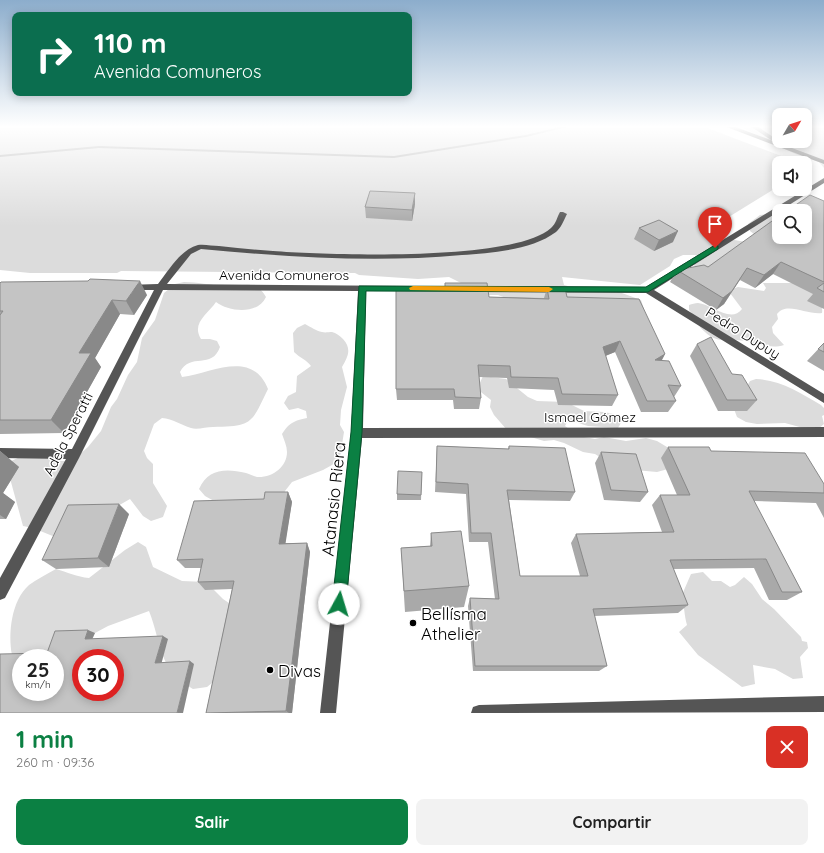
<!DOCTYPE html>
<html lang="es">
<meta charset="utf-8">
<style>
body{margin:0;font-family:Quicksand,sans-serif;background:#f2f2f2;color:#222;height:100vh;display:flex;flex-direction:column;font-size:15px;white-space:nowrap}
*{box-sizing:border-box;margin:0}
p{font-size:13px;color:#767676}
.icon{flex:none;width:22px;height:22px;fill:none;stroke:currentColor;stroke-width:2;stroke-linecap:round;stroke-linejoin:round}
.map{position:relative;height:713px;overflow:hidden}
.sheet{display:flex;flex-direction:column;background:#fff;flex:1}
.sheet>*{flex:none}
.top-card{position:absolute;left:12px;top:12px;width:400px;height:84px;border-radius:8px;box-shadow:0 2px 10px #0003;background:#0b6e4f;color:#fff;overflow:hidden}
.needle{width:26px;rotate:51deg}
.tools{position:absolute;left:772px;top:108px;display:grid;gap:8px}
.tools a{display:grid;place-items:center;width:40px;height:40px;border-radius:8px;background:#fff;box-shadow:0 2px 10px #0003;font-size:20px}
.speed{position:absolute;left:12px;top:649px;display:flex;gap:8px;font-size:20px;font-weight:700;text-align:center}
.speed>*{display:grid;place-content:center;width:52px;height:52px;border-radius:50%;background:#fff;box-shadow:0 2px 10px #0003;line-height:1}
.speed small{font-size:10px;font-weight:400}
.speed .limit{border:6px solid #d22;background:#fff;color:#111}
.pin{position:absolute;display:grid;place-items:center;width:34px;height:34px;color:#fff;margin:-41px -17px;border-radius:50% 50% 50% 0;rotate:-45deg;box-shadow:0 0 4px #0007}
.pin .icon{rotate:45deg}
.me{position:absolute;width:44px;margin:-22px;rotate:6deg;stroke-linejoin:round;filter:drop-shadow(0 0 3px #0008)}
.turn{display:flex;align-items:center;gap:14px;height:84px;padding:0 16px;font-size:18px}
.turn .icon{width:52px;height:52px;stroke-width:2.5}
.turn b{display:block;font-size:28px;line-height:34px}
.round{display:grid;place-items:center;flex:none;width:42px;height:42px;border-radius:8px;background:#f2f2f2}
.head{display:flex;align-items:center;justify-content:space-between;height:68px;padding:0 16px}
h1{font-size:24px;font-weight:700;line-height:30px;color:#0b8043}
.cta{display:flex;gap:8px;margin-top:auto;padding:8px 16px}
.cta a{flex:1;height:46px;border-radius:8px;background:#0b8043;color:#fff;font-size:16px;font-weight:700;line-height:46px;text-align:center}
.cta a+a{background:#f2f2f2;color:#222}
.map>svg:first-child{display:block}
.green{fill:#dcdcdc}
.lines{fill:none;stroke-linecap:round;stroke-linejoin:round}
.stream{fill:#a3a3a3;fill-rule:evenodd}
.minor{fill:#555;fill-rule:evenodd}
.wall{fill:#a9a9a9}
.shaded-wall{fill:#898989}
.building{fill:#c4c4c4;stroke:#898989;fill-rule:evenodd}
.route{fill:#0b8043;stroke:#07532c}
.slow{fill:#f59e0b}
.poi-dot{fill:#000;stroke:#fff;stroke-width:1.5}
.labels{text-anchor:middle;dominant-baseline:central;stroke-width:3;stroke-linejoin:round;paint-order:stroke}
.street-label{font-size:14px;fill:#000;stroke:#fff}
.near-street-label{font-size:17px;fill:#000;stroke:#fff}
.near-poi-label{font-size:17px;fill:#000;stroke:#fff;text-anchor:start}
</style>
<div class="map">
<svg width="824" height="713" viewBox="0 0 824 713">
<rect width="100%" height="100%" fill="#fff"/>
<!-- green -->
<g class="green">
<path d="M0,126H702L800,163H779V186L706,231C723,240 743,240 761,246L698,271L692,262L697,255H683L674,259L670,266L640,285L562,277L564,285L579,289H611L641,300L644,309L632,314L544,299L512,300L498,295H486L472,290L461,283L449,277L418,279L359,275L355,273L121,271L117,273H30L0,270Z"/>
<polygon points="739,126 779,126 779,141 805,141 805,126 824,126 824,168 819,162 795,154"/>
<polygon points="777,213 779,214 779,237 805,237 811,240 759,238 750,231 748,224 760,215"/>
<path d="M184,282C197,282 210,285 224,286C240,288 255,277 266,297C258,315 229,312 216,302C208,314 191,323 201,339H210L217,341L220,347C212,370 190,352 180,372L182,377C212,373 252,349 268,389C251,424 253,426 213,427C206,427 197,430 191,428C181,425 173,419 162,418L154,424L144,451L147,458L153,464V483L167,506L163,517L151,521L143,516L130,499L60,539L33,528L23,526L8,471L9,462L20,457L50,456L57,461H68L79,455L88,447L101,431L111,407L117,399L128,375L137,362L142,338L155,320L164,293L175,284Z"/>
<path d="M763,283H807C813,291 824,303 822,313C807,315 786,301 777,314L778,319L772,327L773,333L784,345C768,350 753,341 737,340C732,339 727,341 722,340C716,340 709,336 705,332C697,326 696,317 689,310V305C692,304 695,303 698,303C711,304 731,324 742,309L730,293L732,289L738,287L764,291L766,288Z"/>
<path d="M305,324C311,327 316,331 322,332C325,333 329,332 332,332C336,333 340,336 343,339C352,349 348,357 342,367L347,387L341,410L340,425L344,432L340,457L332,465L323,470L292,482L285,491L283,501H214L205,496L199,489C208,469 225,468 246,473C249,474 253,476 257,477C272,478 287,467 287,452C287,446 284,440 282,434C290,422 294,421 307,418L306,411L298,408L289,410L284,403L288,396L296,392L297,376L311,366C307,360 300,358 294,352L293,333L297,328Z"/>
<polygon points="483,376 506,379 528,397 537,401 566,402 584,411 604,412 614,414 622,421 618,428 588,426 568,420 565,426 573,432 584,437 595,439 604,437 626,441 646,438 657,441 667,447 674,464 668,469 657,472 635,470 614,466 595,454 583,452 564,443 554,440 544,441 507,430 494,415 490,407 491,400 477,389"/>
<path d="M756,379C781,380 800,393 821,405L824,408V415L822,416L824,424L818,429H807L785,423L757,424L746,422L737,417L734,409L750,381Z"/>
<path d="M138,542L146,547L153,567L182,581L206,582L223,599L232,605L234,665L207,687L193,689C158,670 162,644 149,611L108,626L95,633L82,646L21,658L12,655C8,634 11,601 29,585C37,579 47,574 56,569C67,572 77,577 89,578L125,550Z"/>
<path d="M703,572L712,581H721L730,587L735,585L744,577L752,584L762,599L774,609L801,637L802,641L807,642L808,648L800,657L803,678L793,679L775,669L753,665L755,684L742,687L698,655L679,632L687,625C684,615 685,607 681,597L691,574Z"/>
</g>
<g class="lines">
<!-- stream -->
<polygon class="stream" points="564,126 571,126 526,137 394,158 99,148 0,157 0,155 99,146 394,156 526,135"/>
<!-- minor -->
<g class="minor">
<polygon points="724,126 733,126 824,160 824,164"/>
<polygon points="750,126 757,126 776,139 771,140"/>
<polygon points="824,178 824,183 654,290 824,394 824,403 646,293 475,292 471,289 475,286 646,287"/>
<path d="M560,212H563L567,214C564,220 561,228 556,232C532,250 491,253 462,255C374,263 289,257 201,249L191,254L167,284L412,286L413,288L409,291H366L363,428L824,427V437L362,438L336,713H320L351,433L358,291L163,290L79,458L5,598L0,600V578L66,459L0,458V448L72,449L154,290H129L126,289L125,287L126,285L158,284C169,270 180,250 198,245C204,244 213,246 219,246C237,248 255,250 273,251C327,255 514,262 551,228C556,224 557,217 560,212Z"/>
<polygon points="824,696 824,712 471,713 473,707 479,705"/>
</g>
</g>
<!-- wall -->
<g class="wall">
<polygon points="824,201 824,309 807,301 813,294 773,274 755,288 740,280 724,304 716,310 670,282 677,270 708,267"/>
<polygon points="415,204 412,221 366,218 365,207"/>
<polygon points="639,228 673,242 654,251 634,239"/>
<polygon points="0,283 147,295 134,315 120,314 95,358 101,367 64,433 0,434"/>
<polygon points="445,283 489,297 544,298 547,288 567,297 665,354 662,360 681,386 674,397 676,401 668,412 641,412 615,352 605,356 618,395 612,406 558,405 554,390 509,388 507,378 479,377 481,398 479,409 454,409 453,400 397,400 396,389 445,287"/>
<polygon points="824,343 824,371 807,361"/>
<polygon points="697,344 732,374 757,400 747,411 718,411 690,356"/>
<polygon points="437,446 508,449 509,446 575,492 570,501 509,500 520,576 580,576 571,543 576,534 662,532 652,505 660,495 677,495 661,458 668,447 711,451 824,484 824,518 816,503 754,501 802,592 787,600 769,600 754,568 673,569 688,605 678,613 594,616 607,666 599,671 473,671 468,606 470,598 495,599 488,542 469,542 466,494 435,492"/>
<polygon points="0,451 19,467 3,493 15,502 6,519 0,519"/>
<polygon points="601,452 648,492 640,502 604,500 595,463"/>
<polygon points="422,472 421,500 397,500 397,494"/>
<polygon points="288,492 292,502 285,543 307,543 310,552 292,713 206,713 232,589 205,590 198,582 201,568 185,568 177,560"/>
<polygon points="129,514 109,567 56,569 42,560"/>
<polygon points="431,533 469,586 464,607 405,612 401,548 430,546"/>
</g>
<!-- shaded-wall -->
<g class="shaded-wall">
<polygon points="415,193 415,204 412,221 412,210"/>
<polygon points="678,231 673,242 654,251 659,240"/>
<polygon points="781,262 773,274 755,288 764,275"/>
<polygon points="747,268 724,304 716,310 723,298"/>
<polygon points="140,281 147,295 134,315 126,301"/>
<polygon points="112,300 120,314 95,358 101,367 64,433 51,420 79,353"/>
<polygon points="620,341 615,352 598,359 603,347"/>
<polygon points="665,354 659,365 655,360"/>
<polygon points="0,451 19,467 3,493 15,502 6,519 0,515"/>
<polygon points="288,492 292,502 284,553 279,544"/>
<polygon points="119,504 129,514 109,567 98,558"/>
<polygon points="307,543 310,552 292,713 289,713 286,711"/>
<polygon points="88,630 95,633 91,642 85,639"/>
<polygon points="163,636 168,639 161,665 155,663"/>
<polygon points="190,661 194,664 183,713 177,713"/>
</g>
<!-- building -->
<g class="building">
<polygon points="370,191 415,193 412,210 365,207"/>
<polygon points="810,195 824,201 824,282 781,262 764,275 747,268 732,291 723,298 677,270 704,265 708,267 779,216 779,237 805,237 805,211 787,211"/>
<polygon points="659,220 678,231 659,240 639,228"/>
<polygon points="90,279 140,281 126,301 112,300 79,353 91,353 51,420 0,420 0,315 3,311 0,311 0,283 1,282 88,281"/>
<polygon points="445,283 487,283 489,297 549,299 547,288 565,288 567,297 639,299 665,354 655,360 669,361 681,386 668,385 676,401 647,401 620,341 603,347 618,395 562,394 558,378 511,377 510,366 478,365 481,398 455,397 454,389 396,389 396,287 445,287"/>
<polygon points="824,283 824,292 817,288"/>
<polygon points="711,337 732,374 742,375 757,400 727,400 697,344"/>
<polygon points="824,343 824,352 818,349"/>
<polygon points="437,446 509,449 509,446 565,448 575,492 507,490 520,576 588,576 576,534 674,532 660,495 690,495 668,447 709,447 711,451 805,453 824,484 824,493 749,491 802,592 782,592 766,559 670,560 688,605 593,609 607,666 475,666 470,598 499,599 491,533 471,533 468,484 436,482"/>
<polygon points="601,452 636,454 648,492 611,490"/>
<polygon points="398,471 422,472 421,495 397,494"/>
<polygon points="265,492 288,492 279,544 307,543 286,711 206,713 234,581 198,582 203,559 177,560 194,501 264,499"/>
<polygon points="119,504 98,558 42,560 68,505"/>
<polygon points="461,531 469,586 404,591 401,548 432,546 431,533"/>
<path d="M88,630L85,639L163,636L155,663L190,661L177,713H0V654L47,653L55,631ZM21,658H55V692H21ZM81,658H115V692H81Z"/>
</g>
<!-- sky -->
<linearGradient id="sky" x2="0" y2="1"><stop stop-color="#8cadcc"/><stop offset="0.56" stop-color="#fff"/><stop offset="1" stop-color="#fff" stop-opacity="0"/></linearGradient>
<rect width="824" height="226" fill="url(#sky)"/>
<!-- route -->
<polygon class="route" points="715,245 718,246 718,249 648,292 366,291 362,432 346,604 344,609 339,611 334,609 332,604 351,432 359,286 646,287"/>
<!-- slow -->
<polygon class="slow" points="413,286 549,287 553,289 549,292 410,290 409,288"/>
<!-- markers -->
<g class="poi-dot">
<circle cx="413" cy="623" r="4"/>
<circle cx="270" cy="670" r="4"/>
</g>
<g class="labels">
<!-- street labels -->
<g class="street-label">
<text x="284" y="275">Avenida Comuneros</text>
<text transform="translate(743 333) rotate(32)">Pedro Dupuy</text>
<text x="590" y="417">Ismael Gómez</text>
<text transform="translate(68 434) rotate(-63)">Adela Speratti</text>
</g>
<!-- near-street labels -->
<g class="near-street-label">
<text transform="translate(333 499) rotate(-84)">Atanasio Riera</text>
</g>
<!-- near-poi labels -->
<g class="near-poi-label">
<text x="421" y="613">Bellísma<tspan x="421" dy="20">Athelier</tspan></text>
<text x="278" y="670">Divas</text>
</g>
</g>
</svg>
<div class="tools">
<a><svg class="needle" viewBox="-14 -14 28 28"><path d="M0-13l5 13h-10z" fill="#e53935"/><path d="M0 13l5-13h-10z" fill="#767676"/></svg></a>
<a><svg class="icon" aria-label="sound" viewBox="0 0 24 24"><path d="M4 9h4l5-4v14l-5-4H4zM17 9q2 3 0 6"/></svg></a>
<a><svg class="icon" aria-label="search" viewBox="0 0 24 24"><circle cx="10" cy="10" r="6"/><path d="M15 15l6 6"/></svg></a>
</div>
<div class="speed"><div>25<small>km/h</small></div><div class="limit">30</div></div>
<div class="pin" style="left:715px;top:248px;background:#d93025"><svg class="icon" aria-label="arrive" viewBox="0 0 24 24"><path d="M6 21V4h12l-3 4 3 4H6"/></svg></div>
<svg class="me" style="left:339px;top:604px" viewBox="-20 -20 40 40"><circle r="19" fill="#fff"/><path d="M0-13L10 11 0 6-10 11z" fill="#0b8043"/></svg>
<div class="top-card">
<div class="turn"><svg class="icon" aria-label="right" viewBox="0 0 24 24"><path d="M7 20v-9h11M14 6l5 5-5 5"/></svg><div><b>110 m</b>Avenida Comuneros</div></div>
</div>
</div>
<section class="sheet">
<div class="head"><div><h1>1 min</h1><p>260 m · 09:36</p></div><a class="round" style="background:#d93025;color:#fff"><svg class="icon" aria-label="close" viewBox="0 0 24 24"><path d="M6 6l12 12M18 6L6 18"/></svg></a></div>
<div class="cta"><a>Salir</a><a>Compartir</a></div>
</section>
